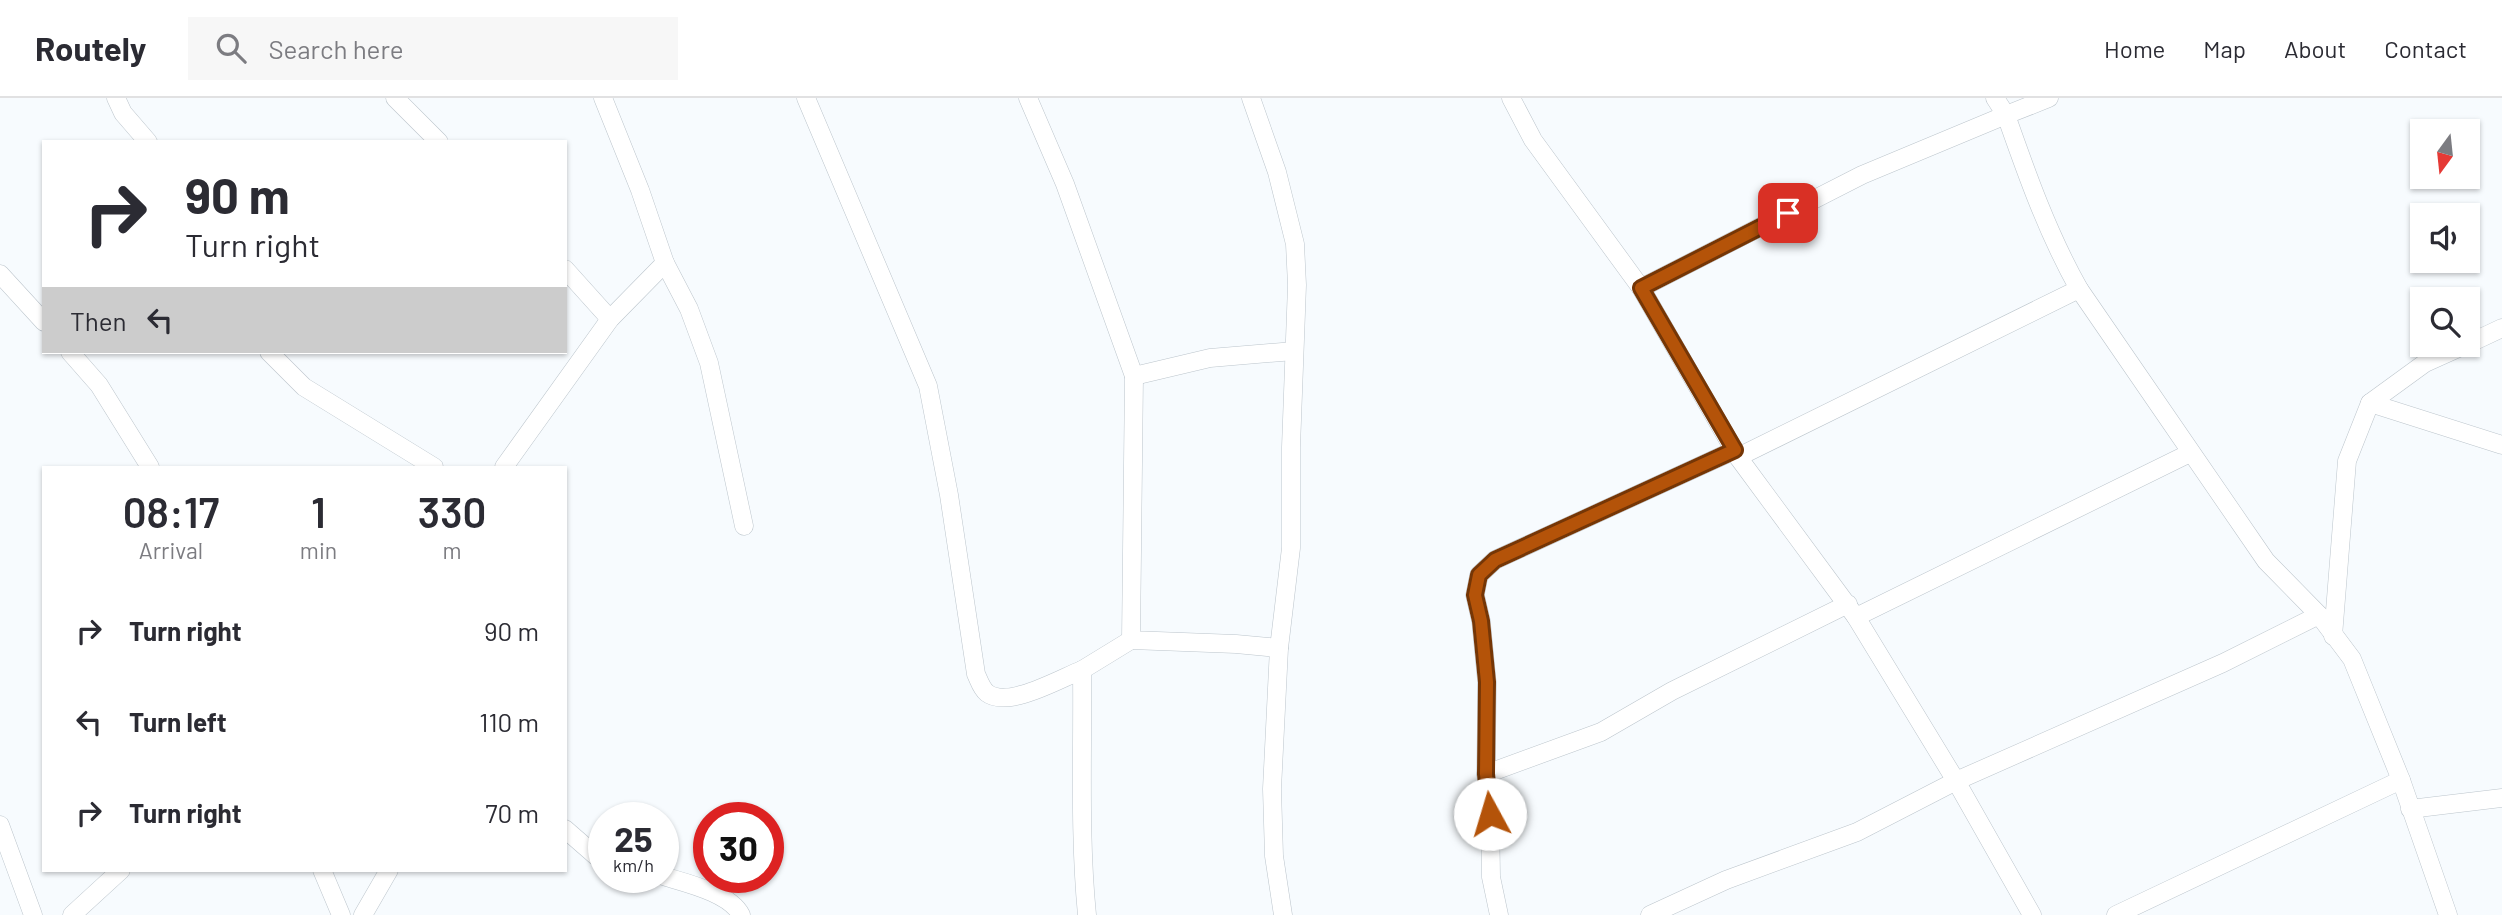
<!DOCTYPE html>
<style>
body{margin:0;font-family:Barlow,sans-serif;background:#f7f7f7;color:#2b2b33;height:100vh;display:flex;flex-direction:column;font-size:26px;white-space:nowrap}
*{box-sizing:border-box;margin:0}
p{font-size:23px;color:#7c7c81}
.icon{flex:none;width:38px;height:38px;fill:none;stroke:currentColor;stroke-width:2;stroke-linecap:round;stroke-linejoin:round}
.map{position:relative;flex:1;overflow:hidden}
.sheet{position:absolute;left:42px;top:368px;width:525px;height:406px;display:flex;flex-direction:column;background:#fff;border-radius:0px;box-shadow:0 2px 5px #0004}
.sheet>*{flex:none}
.banner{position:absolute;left:42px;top:42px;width:525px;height:214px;border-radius:0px;box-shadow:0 2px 5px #0004;background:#fff;color:#2b2b33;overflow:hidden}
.needle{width:46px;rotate:195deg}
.buttons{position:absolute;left:2410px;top:21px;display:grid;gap:14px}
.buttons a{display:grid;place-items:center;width:70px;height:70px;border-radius:0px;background:#fff;box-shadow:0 2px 5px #0004;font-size:35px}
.speed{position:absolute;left:588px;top:704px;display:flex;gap:14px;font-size:35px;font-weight:700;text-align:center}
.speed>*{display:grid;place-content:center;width:91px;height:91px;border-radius:50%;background:#fff;box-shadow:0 2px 5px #0004;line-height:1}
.speed small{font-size:18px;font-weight:400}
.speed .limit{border:10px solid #d22;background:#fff;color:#111}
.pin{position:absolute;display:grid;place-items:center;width:60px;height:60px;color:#fff;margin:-30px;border-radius:14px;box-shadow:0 4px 10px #0006}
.me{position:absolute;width:77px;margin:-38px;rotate:354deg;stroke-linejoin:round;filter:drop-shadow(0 0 5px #0008)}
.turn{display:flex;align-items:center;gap:24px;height:147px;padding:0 28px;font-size:32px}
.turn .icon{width:91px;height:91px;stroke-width:2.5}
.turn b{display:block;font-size:49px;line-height:60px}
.then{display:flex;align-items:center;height:66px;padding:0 28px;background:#0003;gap:14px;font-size:26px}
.eta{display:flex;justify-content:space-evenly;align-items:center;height:119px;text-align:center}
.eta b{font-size:42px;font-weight:600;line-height:49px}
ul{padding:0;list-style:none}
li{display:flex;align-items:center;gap:21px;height:91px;padding:0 28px}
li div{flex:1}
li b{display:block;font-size:26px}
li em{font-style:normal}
header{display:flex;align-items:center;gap:42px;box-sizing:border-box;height:98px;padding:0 35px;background:#fff;border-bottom:2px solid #e1e1e2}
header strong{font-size:33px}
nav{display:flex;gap:38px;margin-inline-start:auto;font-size:24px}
.search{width:490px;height:63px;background:#f7f7f7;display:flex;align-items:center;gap:18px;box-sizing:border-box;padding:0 24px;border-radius:0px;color:#7c7c81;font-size:26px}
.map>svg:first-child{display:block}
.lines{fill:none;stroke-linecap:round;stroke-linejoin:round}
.minor-casing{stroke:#bcc5cc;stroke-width:19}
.minor{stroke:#fff;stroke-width:18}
.route-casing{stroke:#753606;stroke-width:18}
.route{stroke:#b45309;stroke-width:12}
</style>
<header>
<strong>Routely</strong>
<div class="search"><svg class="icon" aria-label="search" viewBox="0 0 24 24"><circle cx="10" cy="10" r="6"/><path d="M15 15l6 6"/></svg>Search here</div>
<nav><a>Home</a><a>Map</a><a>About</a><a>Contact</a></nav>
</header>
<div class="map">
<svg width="2502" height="817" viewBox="0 0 2502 817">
<rect width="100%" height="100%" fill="#f7fbfe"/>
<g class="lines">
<!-- minor casing -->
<g class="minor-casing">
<g id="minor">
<polyline points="116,0 123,15 148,44"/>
<polyline points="395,0 439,44"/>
<path d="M806,0L928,288L949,397L976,576C979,582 981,590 987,595C1008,611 1059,581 1082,572"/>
<polyline points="1028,0 1065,86 1134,278 1131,542 1236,546 1279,550"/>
<polyline points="1251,0 1277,74 1295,146 1297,187 1291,349 1291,450 1279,550 1272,691 1274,758 1283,817"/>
<polyline points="1511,0 1533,42 1641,190 1738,359 1856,519 1956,683 2032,817"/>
<path d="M2049,0L2006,17C2027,77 2048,136 2079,191L2266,463L2319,517L2352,561L2401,682L2448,817"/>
<polyline points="665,165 689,211 709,265 744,428"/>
<polyline points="565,171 610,221"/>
<polyline points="0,176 44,224"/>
<polyline points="1641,190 1862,77 2006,17 1995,0"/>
<polyline points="2468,246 2502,230"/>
<polyline points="70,254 99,287 150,369"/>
<polyline points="269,254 304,289 434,369"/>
<polyline points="1134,278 1210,260 1294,253"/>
<polyline points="2370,305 2502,347"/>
<polyline points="1738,359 2079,191"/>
<polyline points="504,369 610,221 665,165 640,92 603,0"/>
<polyline points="1856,519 2190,355"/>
<polyline points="2333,538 2347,363 2370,305 2425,265 2465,247"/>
<polyline points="1486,676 1601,634 1672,593 1848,506"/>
<polyline points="2410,711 2502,700"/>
<polyline points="0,727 33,817"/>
<polyline points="565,731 596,758 604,761"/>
<polyline points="322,772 341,817"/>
<path d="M663,778C686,785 730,795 741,817"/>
<polyline points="72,817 121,772"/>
<polyline points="363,817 389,772"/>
<path d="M1087,817C1079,736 1083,653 1082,572L1131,542"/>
<polyline points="1499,817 1491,779 1490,716 1486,676 1487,585 1481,523 1475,497 1479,477 1495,462 1735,352"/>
<polyline points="1650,817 1726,782 1857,734 1956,683 2223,565 2319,517"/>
<polyline points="2116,817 2401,682"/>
</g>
</g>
<!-- minor -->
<use href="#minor" class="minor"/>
</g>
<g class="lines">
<!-- route casing -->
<g class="route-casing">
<polyline id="route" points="1490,716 1486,676 1487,584 1481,523 1475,497 1479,477 1495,462 1735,352 1641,190 1788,115"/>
</g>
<!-- route -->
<use href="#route" class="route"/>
</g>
</svg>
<div class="buttons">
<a><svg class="needle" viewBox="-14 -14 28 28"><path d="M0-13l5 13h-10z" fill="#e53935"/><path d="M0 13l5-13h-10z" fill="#7c7c81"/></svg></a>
<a><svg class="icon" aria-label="sound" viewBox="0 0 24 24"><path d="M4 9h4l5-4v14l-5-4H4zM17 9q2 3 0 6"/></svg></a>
<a><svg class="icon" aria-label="search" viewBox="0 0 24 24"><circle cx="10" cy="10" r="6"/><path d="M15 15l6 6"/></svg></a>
</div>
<div class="speed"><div>25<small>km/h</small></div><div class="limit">30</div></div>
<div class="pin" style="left:1788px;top:115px;background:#d93025"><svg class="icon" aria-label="arrive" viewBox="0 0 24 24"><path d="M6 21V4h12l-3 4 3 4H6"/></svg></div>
<svg class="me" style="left:1490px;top:716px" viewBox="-20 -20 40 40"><circle r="19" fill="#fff"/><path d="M0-13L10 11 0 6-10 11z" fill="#b45309"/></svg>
<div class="banner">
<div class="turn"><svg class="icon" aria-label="right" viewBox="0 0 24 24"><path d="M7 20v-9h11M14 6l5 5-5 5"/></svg><div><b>90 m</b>Turn right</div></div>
<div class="then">Then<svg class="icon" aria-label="left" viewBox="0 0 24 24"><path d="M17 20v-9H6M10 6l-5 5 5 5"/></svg></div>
</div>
<section class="sheet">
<div class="eta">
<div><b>08:17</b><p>Arrival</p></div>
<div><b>1</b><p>min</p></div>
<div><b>330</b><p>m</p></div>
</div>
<ul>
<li><svg class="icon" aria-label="right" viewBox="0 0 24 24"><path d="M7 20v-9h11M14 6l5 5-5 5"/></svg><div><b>Turn right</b></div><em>90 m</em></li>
<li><svg class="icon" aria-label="left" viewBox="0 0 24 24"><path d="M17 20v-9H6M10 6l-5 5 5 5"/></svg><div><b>Turn left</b></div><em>110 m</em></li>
<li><svg class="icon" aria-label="right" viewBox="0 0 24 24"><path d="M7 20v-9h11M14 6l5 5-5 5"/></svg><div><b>Turn right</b></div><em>70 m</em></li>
</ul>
</section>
</div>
